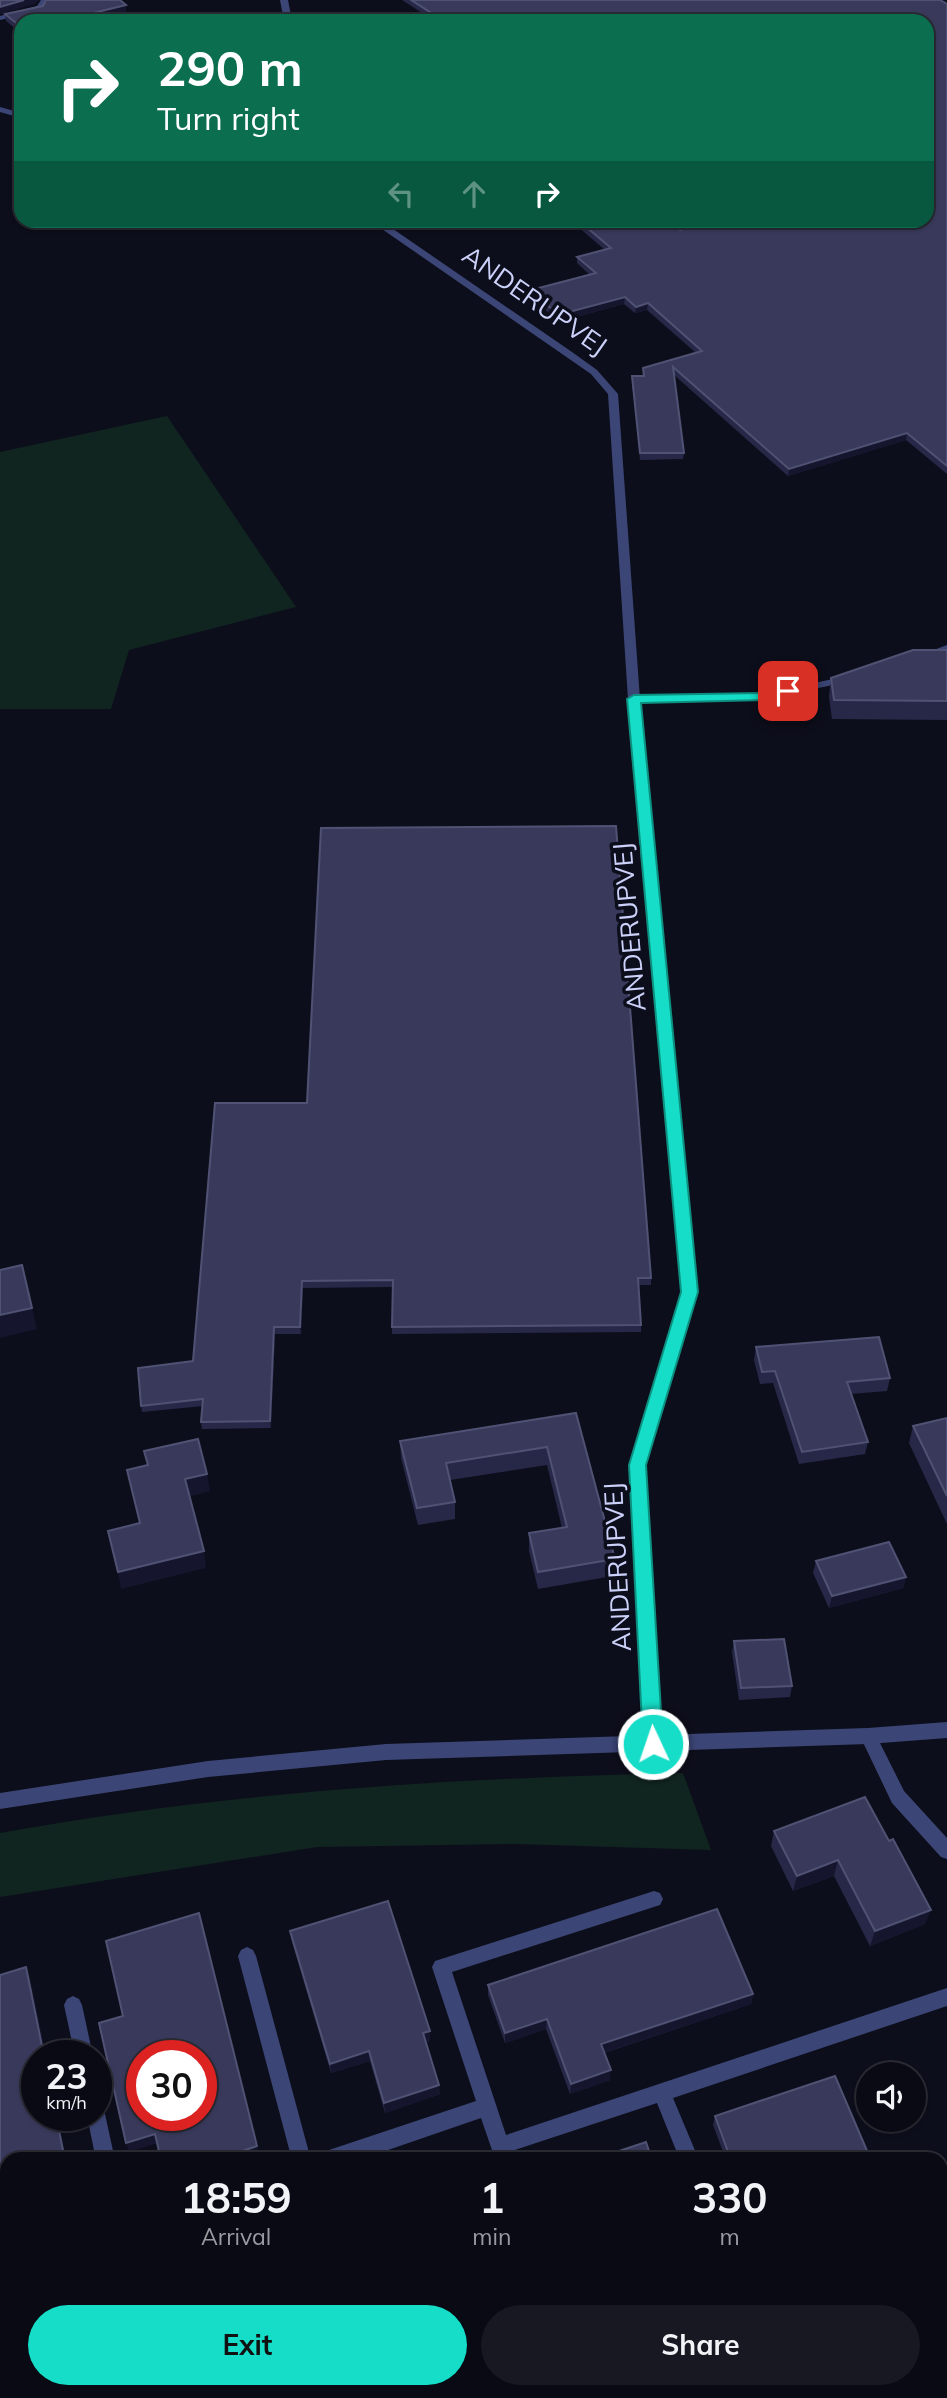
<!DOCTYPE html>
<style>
body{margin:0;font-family:Mulish,sans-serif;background:#181822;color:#f1f3f6;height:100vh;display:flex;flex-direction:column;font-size:26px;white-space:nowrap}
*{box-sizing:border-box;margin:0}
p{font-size:23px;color:#999aa0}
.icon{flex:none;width:38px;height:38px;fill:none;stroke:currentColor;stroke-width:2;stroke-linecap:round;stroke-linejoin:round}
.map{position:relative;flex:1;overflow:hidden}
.sheet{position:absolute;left:0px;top:2152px;width:948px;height:247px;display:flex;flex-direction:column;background:#0a0a14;border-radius:21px 21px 0 0;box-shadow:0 2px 5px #0004,0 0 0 2px #2a2b34}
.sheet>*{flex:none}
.top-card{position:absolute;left:14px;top:14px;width:920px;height:214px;border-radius:21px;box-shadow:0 2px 5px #0004,0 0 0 2px #2a2b34;background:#0b6e4f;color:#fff;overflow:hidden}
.buttons{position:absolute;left:856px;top:2062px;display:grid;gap:14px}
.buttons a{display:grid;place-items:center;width:70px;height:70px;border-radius:50%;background:#0a0a14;box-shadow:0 2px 5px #0004,0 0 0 2px #2a2b34;font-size:35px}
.speed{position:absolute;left:21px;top:2040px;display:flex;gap:14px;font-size:35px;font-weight:700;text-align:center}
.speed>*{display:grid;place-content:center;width:91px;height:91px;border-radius:50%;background:#0a0a14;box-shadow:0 2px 5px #0004,0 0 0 2px #2a2b34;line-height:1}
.speed small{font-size:18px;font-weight:400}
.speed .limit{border:10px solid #d22;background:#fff;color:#111}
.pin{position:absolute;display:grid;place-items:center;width:60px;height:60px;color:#fff;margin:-30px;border-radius:14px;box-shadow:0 4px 10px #0006}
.me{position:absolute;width:77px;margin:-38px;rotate:357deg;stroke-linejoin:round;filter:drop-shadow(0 0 5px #0008)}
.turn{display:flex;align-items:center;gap:24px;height:147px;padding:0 28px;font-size:32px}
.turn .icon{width:91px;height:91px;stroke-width:2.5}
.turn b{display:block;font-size:49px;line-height:60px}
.lanes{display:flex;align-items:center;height:66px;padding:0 28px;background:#0003;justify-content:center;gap:35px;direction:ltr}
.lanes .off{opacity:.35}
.eta{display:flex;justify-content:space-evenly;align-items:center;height:119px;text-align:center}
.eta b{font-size:42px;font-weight:700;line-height:49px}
.button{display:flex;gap:14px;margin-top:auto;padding:14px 28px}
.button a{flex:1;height:80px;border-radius:42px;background:#15ddc7;color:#111;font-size:28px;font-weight:700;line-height:80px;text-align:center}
.button a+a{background:#181822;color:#f1f3f6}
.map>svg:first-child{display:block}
.green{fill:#112520}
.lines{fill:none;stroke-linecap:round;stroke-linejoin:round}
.service{fill:#3c4676;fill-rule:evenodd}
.minor{fill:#3c4676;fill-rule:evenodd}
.tertiary{fill:#3c4676;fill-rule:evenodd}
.wall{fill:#272847}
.shaded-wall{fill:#15162e}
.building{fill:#393a5b;stroke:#505274;stroke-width:2;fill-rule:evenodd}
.route{fill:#15ddc7;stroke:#0e9081;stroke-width:2}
.labels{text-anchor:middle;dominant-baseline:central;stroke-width:7;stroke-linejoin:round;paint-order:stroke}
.street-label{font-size:26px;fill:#ccd1fa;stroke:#0d0e1b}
</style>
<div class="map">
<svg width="947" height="2398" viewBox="0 0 947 2398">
<rect width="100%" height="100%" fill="#0d0e1b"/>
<!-- green -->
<g class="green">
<polygon points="167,416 296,607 129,650 111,709 0,709 0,452"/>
<path d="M683,1773L711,1850L518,1844L317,1847L0,1897V1833C225,1792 455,1778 683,1773Z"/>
</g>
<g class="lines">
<!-- service -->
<g class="service">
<polygon points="41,0 49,0 43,10 0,20 0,16 37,6"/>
<polygon points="0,107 21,113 21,118 0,112"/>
<polygon points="947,645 947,652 924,659 918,656"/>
<polygon points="848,676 854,679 852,681 765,699 634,702 628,699 634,696 765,693"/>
</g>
<!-- minor -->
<g class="minor">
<polygon points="280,0 288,0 292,21 284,21"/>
<polygon points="369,220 380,220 572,352 597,370 618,394 640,699 697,1292 646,1465 661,1744 659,1749 653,1752 647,1749 645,1744 630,1465 683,1292 628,699 608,394 591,374"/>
<polygon points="868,1728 874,1731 904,1791 947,1838 947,1859 941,1857 892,1803 860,1736 862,1731"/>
<polygon points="654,1891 660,1893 663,1899 660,1905 452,1972 506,2135 947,1988 947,2006 673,2098 699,2160 680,2160 657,2103 500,2155 493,2153 481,2118 359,2160 320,2160 322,2153 329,2150 476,2101 432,1967 435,1961"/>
<polygon points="247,1947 253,1950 256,1956 311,2160 292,2160 238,1956 241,1950"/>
<polygon points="73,1996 79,1999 82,2005 93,2056 75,2056 64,2005 67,1999"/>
<polygon points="96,2105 103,2107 105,2114 115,2160 96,2160 87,2116 96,2116"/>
<polygon points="7,2256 7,2276 0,2278 0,2258"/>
<polygon points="947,2351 947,2371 942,2373 942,2353"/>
<polygon points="778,2392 798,2392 800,2398 780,2398"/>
<polygon points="813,2392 850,2392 848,2398 811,2398"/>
</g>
<!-- tertiary -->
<polygon class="tertiary" points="947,1722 947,1738 868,1744 386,1760 208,1777 0,1809 0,1793 208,1761 386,1744 868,1728"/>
</g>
<!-- wall -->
<g class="wall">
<polygon points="402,0 940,0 947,4 947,474 906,440 788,476 674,375 684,453 683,459 640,460 632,382 632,376 643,376 643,368 696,353 647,310 635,313 624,304 558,322 531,296 531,290 590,275 577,263 577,257 605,250 577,226 577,220 668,220 680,230 928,220 928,21 433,20"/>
<polygon points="126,5 126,12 89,21 21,21 21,33 6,21 5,14"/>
<polygon points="947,650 947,720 832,719 829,697 831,678"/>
<polygon points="215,1103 651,1278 651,1285 638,1285 641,1325 641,1332 392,1334 392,1287 303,1288 301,1334 275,1334 271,1428 202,1429 201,1422 203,1406 142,1412 141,1406 193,1361"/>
<polygon points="756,1347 890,1378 887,1391 851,1394 868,1442 865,1454 799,1464 773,1383 760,1384 754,1360"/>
<polygon points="576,1413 615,1559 613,1576 538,1589 529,1551 529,1533 562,1528 547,1465 450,1480 455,1502 455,1519 418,1525 401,1458 400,1441"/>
<polygon points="947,1418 947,1524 909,1443 913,1426"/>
<polygon points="816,1561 906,1577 903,1588 829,1608 813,1573"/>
<polygon points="734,1641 792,1686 790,1697 739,1700 732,1652"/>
<polygon points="774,1831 889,1841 925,1924 870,1946 834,1876 793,1891 771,1846"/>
<polygon points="290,1931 430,2041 426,2042 440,2094 385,2113 370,2061 331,2073 292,1942"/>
<polygon points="488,1985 753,1994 751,2004 604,2053 610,2080 570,2094 546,2029 505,2043 488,1995"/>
<polygon points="715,2116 871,2160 726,2160 713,2125"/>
<polygon points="947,2230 947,2257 942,2243 942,2236 944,2231"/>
</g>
<!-- shaded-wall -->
<g class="shaded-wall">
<polygon points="24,0 39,0 35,4 0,14 0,7"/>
<polygon points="126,5 126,12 89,21 61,21"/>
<polygon points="625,297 624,304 558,322 558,315"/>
<polygon points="648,303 647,310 635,313 636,307"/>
<polygon points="907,433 906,440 788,476 789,469"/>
<polygon points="302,1281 303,1288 301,1334 300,1327"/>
<polygon points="32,1308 37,1329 0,1338 0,1315"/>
<polygon points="274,1327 275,1334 271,1428 270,1421"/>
<polygon points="207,1474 210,1491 188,1497 185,1479"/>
<polygon points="204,1551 206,1568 121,1589 118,1572"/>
<polygon points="906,1577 903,1588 829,1608 832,1596"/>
<polygon points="838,1860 834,1876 793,1891 797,1876"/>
<polygon points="931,1910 925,1924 870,1946 875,1931"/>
<polygon points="26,1967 30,1978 46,2056 44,2056"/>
<polygon points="753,1994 751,2004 600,2054 601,2044"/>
<polygon points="547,2019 546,2029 505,2043 505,2033"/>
<polygon points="430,2031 430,2041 424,2043 423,2033"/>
<polygon points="369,2051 370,2061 331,2073 330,2064"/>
<polygon points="611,2070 610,2080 570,2094 571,2084"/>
<polygon points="439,2085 440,2094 385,2113 384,2103"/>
<polygon points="56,2116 58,2116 66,2160 65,2160"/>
<polygon points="155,2134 158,2143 129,2152 126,2143"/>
<polygon points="257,2146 259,2155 246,2160 216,2160"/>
<polygon points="7,2230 7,2239 0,2242 0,2232"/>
<polygon points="92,2392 115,2392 100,2398 95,2398"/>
</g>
<!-- building -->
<g class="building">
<polygon points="0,0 24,0 0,7"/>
<polygon points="46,0 120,0 126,5 61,21 21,21 21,27 5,14 43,6"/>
<polygon points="411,0 940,0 947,4 947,466 907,433 789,469 673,367 684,453 640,453 632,376 644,376 643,368 702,351 648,303 636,307 625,297 558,315 531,290 596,273 577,257 611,248 578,220 668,220 680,230 718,220 928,220 928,21 428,21 439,18"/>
<polygon points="913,650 947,650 947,701 834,700 831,678"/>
<polygon points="616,826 651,1278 638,1278 641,1325 392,1327 393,1280 302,1281 300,1327 274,1327 270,1421 201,1422 203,1399 141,1406 138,1368 193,1361 215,1103 307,1103 321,828"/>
<polygon points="22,1265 32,1308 0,1315 0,1270"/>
<polygon points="879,1337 890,1378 847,1382 868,1442 802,1452 775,1371 762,1372 756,1347"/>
<polygon points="576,1413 615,1559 538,1572 529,1533 567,1527 547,1447 446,1463 455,1502 417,1508 400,1441"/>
<polygon points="947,1418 947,1496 913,1426"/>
<polygon points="198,1439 207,1474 185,1479 204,1551 118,1572 108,1531 140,1523 127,1470 148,1465 144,1451"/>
<polygon points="889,1542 906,1577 832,1596 816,1561"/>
<polygon points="784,1639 792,1686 741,1688 734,1641"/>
<polygon points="865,1797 889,1841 893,1839 931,1910 875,1931 838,1860 797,1876 774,1831"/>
<polygon points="388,1901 430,2031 423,2033 439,2085 384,2103 369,2051 330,2064 290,1931"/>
<polygon points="717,1909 753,1994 601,2044 611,2070 571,2084 547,2019 505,2033 488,1985"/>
<path d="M199,1913L257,2146L216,2160H161L155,2134L126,2143L99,2023L123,2016L106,1941ZM142,2056H201V2116H142Z"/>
<polygon points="26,1967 44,2056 37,2056 37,2116 56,2116 65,2160 7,2160 7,2230 0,2232 0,1975"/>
<polygon points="835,2076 871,2160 731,2160 715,2116"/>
<polygon points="646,2142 652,2160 592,2160"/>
<polygon points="653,2392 738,2392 740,2398 636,2398"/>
</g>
<!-- route -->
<polygon class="route" points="788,687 792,689 792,694 765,700 641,703 698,1292 646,1465 663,1744 660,1750 653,1753 646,1750 643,1744 629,1465 681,1292 627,699 634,695 765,693"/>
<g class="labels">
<!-- street labels -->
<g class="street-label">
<text transform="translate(535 300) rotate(35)">ANDERUPVEJ</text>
<text transform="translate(629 927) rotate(-95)">ANDERUPVEJ</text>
<text transform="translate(617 1567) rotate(-93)">ANDERUPVEJ</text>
</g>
</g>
</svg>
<div class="buttons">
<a><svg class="icon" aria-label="sound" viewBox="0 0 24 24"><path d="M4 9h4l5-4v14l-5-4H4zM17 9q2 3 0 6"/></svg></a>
</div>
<div class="speed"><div>23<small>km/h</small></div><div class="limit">30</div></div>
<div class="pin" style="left:788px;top:691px;background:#d93025"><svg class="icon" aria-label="arrive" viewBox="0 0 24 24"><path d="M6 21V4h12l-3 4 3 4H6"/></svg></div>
<svg class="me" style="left:653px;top:1744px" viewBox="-20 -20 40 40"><circle r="17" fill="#15ddc7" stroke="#fff" stroke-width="3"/><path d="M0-11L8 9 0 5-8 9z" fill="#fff"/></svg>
<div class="top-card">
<div class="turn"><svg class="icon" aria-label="right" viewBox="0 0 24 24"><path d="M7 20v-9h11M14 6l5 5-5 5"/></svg><div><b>290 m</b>Turn right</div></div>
<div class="lanes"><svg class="icon off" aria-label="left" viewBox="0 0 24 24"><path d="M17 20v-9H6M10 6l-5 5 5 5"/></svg><svg class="icon off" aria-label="ahead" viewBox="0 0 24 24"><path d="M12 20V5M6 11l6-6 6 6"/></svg><svg class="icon" aria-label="right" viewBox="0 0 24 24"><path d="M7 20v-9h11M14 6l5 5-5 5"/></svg></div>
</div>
<section class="sheet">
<div class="eta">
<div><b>18:59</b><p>Arrival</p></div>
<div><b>1</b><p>min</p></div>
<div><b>330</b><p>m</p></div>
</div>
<div class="button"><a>Exit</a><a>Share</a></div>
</section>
</div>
